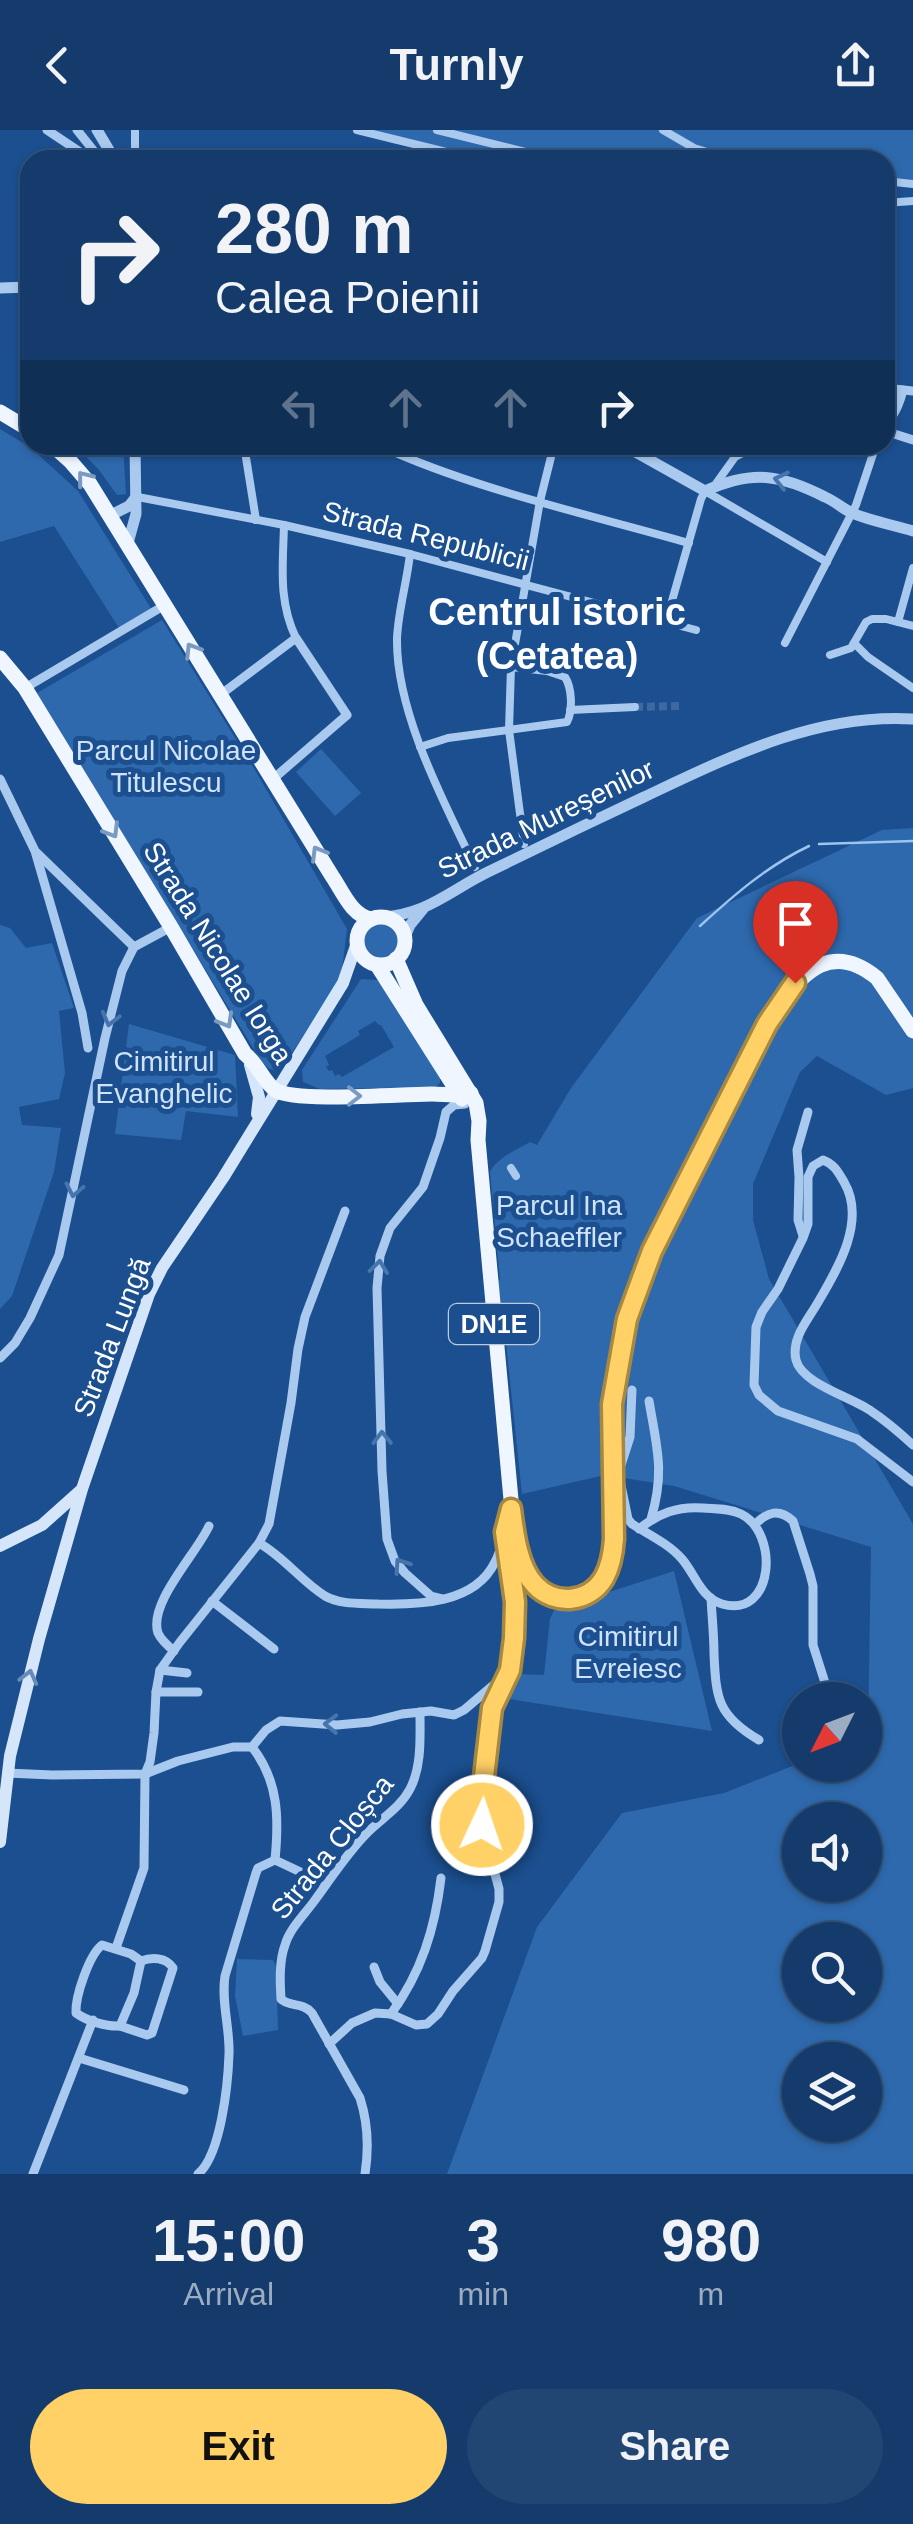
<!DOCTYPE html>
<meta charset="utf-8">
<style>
body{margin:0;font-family:Helvetica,sans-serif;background:#214673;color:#f1f3f6;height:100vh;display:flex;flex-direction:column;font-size:38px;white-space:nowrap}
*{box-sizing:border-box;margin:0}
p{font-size:32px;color:#9dadc1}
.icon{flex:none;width:55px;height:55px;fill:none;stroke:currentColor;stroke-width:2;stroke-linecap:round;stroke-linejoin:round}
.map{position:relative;height:2044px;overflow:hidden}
.side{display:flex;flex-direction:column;background:#143b6b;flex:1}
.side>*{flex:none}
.top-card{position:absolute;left:20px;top:20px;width:875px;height:305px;border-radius:30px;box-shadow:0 2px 8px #0004,0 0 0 2px #33557e;background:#143b6b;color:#f1f3f6;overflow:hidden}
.needle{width:65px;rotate:228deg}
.buttons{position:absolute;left:782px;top:1552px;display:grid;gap:20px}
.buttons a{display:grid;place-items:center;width:100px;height:100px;border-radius:50%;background:#143b6b;box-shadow:0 2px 8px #0004,0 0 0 2px #33557e;font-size:50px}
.pin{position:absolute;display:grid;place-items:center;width:85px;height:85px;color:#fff;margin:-102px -42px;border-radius:50% 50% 50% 0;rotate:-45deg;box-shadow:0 0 10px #0007}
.pin .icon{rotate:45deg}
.me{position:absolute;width:110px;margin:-55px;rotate:3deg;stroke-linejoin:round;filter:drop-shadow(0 0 8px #0008)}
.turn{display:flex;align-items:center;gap:35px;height:210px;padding:0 30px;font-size:45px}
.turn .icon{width:130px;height:130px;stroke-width:2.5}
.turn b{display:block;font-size:70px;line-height:85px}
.lanes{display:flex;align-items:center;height:95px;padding:0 30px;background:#0003;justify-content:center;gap:50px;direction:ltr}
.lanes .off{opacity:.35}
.eta{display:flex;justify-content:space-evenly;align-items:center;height:170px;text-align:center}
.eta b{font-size:60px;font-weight:800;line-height:70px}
.primary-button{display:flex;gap:20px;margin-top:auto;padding:20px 30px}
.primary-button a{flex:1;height:115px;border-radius:60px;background:#ffd166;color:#111;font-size:40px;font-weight:800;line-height:115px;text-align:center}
.primary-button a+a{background:#214673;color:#f1f3f6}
header{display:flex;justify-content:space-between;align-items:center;height:130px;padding:0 30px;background:#143b6b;font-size:45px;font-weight:800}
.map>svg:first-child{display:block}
.green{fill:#2e69ad;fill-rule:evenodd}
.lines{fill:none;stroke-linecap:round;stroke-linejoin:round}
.stream{stroke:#9cc4f0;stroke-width:2.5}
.pedestrian-tunnel{stroke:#3d69a0;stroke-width:8;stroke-dasharray:8 4;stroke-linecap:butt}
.pedestrian{stroke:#a9c9ee;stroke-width:8}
.minor{stroke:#a9c9ee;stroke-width:9}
.tertiary{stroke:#a9c9ee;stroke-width:11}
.secondary{stroke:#d6e6fa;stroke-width:12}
.primary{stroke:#f0f6ff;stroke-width:15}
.oneway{stroke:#7b9ac1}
.oneway2{stroke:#4674ac}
.oneway3{stroke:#668bba}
.route-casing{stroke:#a68842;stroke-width:25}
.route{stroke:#ffd166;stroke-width:18}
.labels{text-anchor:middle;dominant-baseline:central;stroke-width:10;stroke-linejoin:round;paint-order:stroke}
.shield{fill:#1b4f8f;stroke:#bbcadd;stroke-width:2.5}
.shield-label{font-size:25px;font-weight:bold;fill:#fff}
.street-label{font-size:28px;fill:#fff;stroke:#1b4f8f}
.park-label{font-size:28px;fill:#cfe3fa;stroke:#1b4f8f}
.district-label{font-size:38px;font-weight:bold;fill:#fff;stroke:#1b4f8f}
</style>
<header><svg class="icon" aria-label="back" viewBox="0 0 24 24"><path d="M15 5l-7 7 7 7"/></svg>Turnly<svg class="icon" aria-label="share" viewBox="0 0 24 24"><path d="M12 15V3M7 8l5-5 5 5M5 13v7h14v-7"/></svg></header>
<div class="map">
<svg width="913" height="2044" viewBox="0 0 913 2044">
<rect width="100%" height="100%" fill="#1b4f8f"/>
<!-- green -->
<g class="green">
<polygon points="356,0 913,0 913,50 885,49 885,30 619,30 395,14"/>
<polygon points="0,299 30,317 78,361 152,480 119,498 54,396 0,412"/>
<polygon points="75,315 123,315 126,364 117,365 99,340"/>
<polygon points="162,490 255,640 347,799 341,848 284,935 276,940 269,939 261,931 37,563"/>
<polygon points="321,619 361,663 335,686 296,642"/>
<path d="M913,698V958L886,965L817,926L800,942L753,1054V1090L769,1149L913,1394V2044H447L537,1797L622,1683L724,1663L800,1633V1635H865V1608L868,1606L871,1417L674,1356L605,1345L522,1364L503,1184L496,1166L495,1155L500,1149L490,1042C497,1028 516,1020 530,1012L537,1015L571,958L697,788L882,700ZM800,1690H865V1755H800ZM800,1810H865V1875H800ZM800,1930H865V1995H800Z"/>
<circle cx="380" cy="811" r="18"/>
<polygon points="0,795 10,798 26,818 52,813 74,878 59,881 65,943 59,969 19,977 22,995 61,998 54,1042 12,1166 0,1179"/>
<path d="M361,849L377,850L383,853L440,946V953L436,957L320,959L303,952L302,940ZM375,891L379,895H381L394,917L342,947L339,944L335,946L332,940L329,941L326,937L329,935L325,926L360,905L358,901Z"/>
<polygon points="129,894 235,925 238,987 186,981 181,1010 115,1004"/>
<polygon points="674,1441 712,1601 509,1569 518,1544 544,1545 550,1489 554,1480"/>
<polygon points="237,1829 273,1830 276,1836 278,1900 243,1906 235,1866"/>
</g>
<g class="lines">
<!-- stream -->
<g class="stream">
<polyline points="819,714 913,711"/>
<path d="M700,796C734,765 767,736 809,716"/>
</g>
<!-- pedestrian-tunnel -->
<polyline class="pedestrian-tunnel" points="635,577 680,576"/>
<!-- pedestrian -->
<g class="pedestrian">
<polyline points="357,0 479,30"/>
<polyline points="437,0 558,30"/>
<polyline points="663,0 694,18 733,30"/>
<polyline points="135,30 135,0"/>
<polyline points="885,51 913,54"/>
<polyline points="885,73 913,71"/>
<polyline points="244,315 256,390"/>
<path d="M378,315C473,359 587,384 689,413"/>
<polyline points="715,355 735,327 758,315"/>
<polyline points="143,368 284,395 410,424 696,500"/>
<path d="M284,395C283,435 278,471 296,508"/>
<path d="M410,424C407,452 398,481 397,509C396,583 444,672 475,737"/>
<polyline points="666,492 701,369 705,361 827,432"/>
<polyline points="898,492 913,438"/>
<polyline points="785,513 856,375 876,315"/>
<polyline points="854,513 868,527 913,558"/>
<polyline points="830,525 851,518 866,492 872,489 886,489 913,496"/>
<polyline points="570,580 635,577"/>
<path d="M420,617L448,608L567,592C573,580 572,558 565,547L547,541L511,537"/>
<polyline points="524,714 509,600 511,537 540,371 554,315"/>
<polyline points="511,1038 516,1046"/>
</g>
<!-- minor -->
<g class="minor">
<polyline points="47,0 92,30"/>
<polyline points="77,0 101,30"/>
<polyline points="885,258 913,261"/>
<path d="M885,299C894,282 898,280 903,260"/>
<polyline points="885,301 913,310"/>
<polyline points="25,558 165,475"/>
<polyline points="220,565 296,508 347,585 273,649"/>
<polyline points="0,649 35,721 82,883 88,918"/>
<polyline points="37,723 134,817"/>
<polyline points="803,1106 798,1090 799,1047 797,1020 808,982"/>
<polyline points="0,1228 15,1213 30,1188 59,1125 105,908 122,841 134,817 171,797"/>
<path d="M649,1271C657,1318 665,1342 651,1389"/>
<path d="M913,1315C900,1303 886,1291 871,1281C852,1267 802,1254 796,1230C791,1209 807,1191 817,1174C837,1140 867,1091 844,1052C838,1042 834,1034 823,1030L813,1036L808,1047V1094L803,1108L778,1159L762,1182L756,1197L754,1255L759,1265L778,1281L857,1309L913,1352"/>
<polyline points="619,1341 630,1307 632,1260"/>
<path d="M619,1346L628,1389L632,1394C648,1404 669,1414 682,1429C695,1444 701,1468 722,1474C775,1489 779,1402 741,1384C729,1378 715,1379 703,1378C678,1376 659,1383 639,1399"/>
<path d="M755,1394C768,1382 779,1378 793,1391L810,1444L813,1456V1515L827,1559"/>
<path d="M259,1413C284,1427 301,1451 325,1466C341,1475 361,1473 378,1474C418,1475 475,1474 495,1432C500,1423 502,1412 505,1402"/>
<path d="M711,1468C712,1487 714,1506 714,1524C716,1569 718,1586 759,1610"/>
<polyline points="443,1469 431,1466 405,1443 395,1431 387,1409 382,1341 377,1158 380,1126 390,1098 423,1057 440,1008 446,982 454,975 465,974"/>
<polyline points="212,1471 274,1519"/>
<path d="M174,1521C168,1516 161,1510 158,1503C148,1473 197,1423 209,1396"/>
<polyline points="160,1540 187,1543"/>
<polyline points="156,1562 198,1562"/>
<polyline points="252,1617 266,1600 280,1591 337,1595 370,1592 402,1584 431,1581 454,1585 464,1580 503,1547"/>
<path d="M252,1617C279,1651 279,1689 275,1730"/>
<polyline points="7,1643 52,1645 145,1644 178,1631 233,1617 252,1617"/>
<polyline points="275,1730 326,1754"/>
<path d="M102,1815L131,1824L141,1831L134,1863L120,1896C107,1897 87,1891 76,1883C75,1867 89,1825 102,1815Z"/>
<polyline points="116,1818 144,1738 145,1644 150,1632 154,1603 156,1562 160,1540 180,1512 259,1413 269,1394 291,1273 298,1219 305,1187 345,1081"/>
<polyline points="374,1837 380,1852 398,1874"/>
<path d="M391,1884C421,1843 435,1799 441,1748"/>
<path d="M120,1896L147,1905L152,1903L173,1838C166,1827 152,1827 141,1831"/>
<polyline points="329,1914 352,1893 375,1883 391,1884 416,1895 427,1894 438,1884 453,1861 482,1828 485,1821 499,1772 499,1759 482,1695 482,1665 492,1577 510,1540 515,1488 513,1444 505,1402"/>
<polyline points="79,1928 184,1960"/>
<polyline points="33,2044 93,1890"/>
<path d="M198,2044C221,2025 228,1954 229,1924C230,1898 221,1872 225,1846L256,1743L258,1738L275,1730"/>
<path d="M365,2044C369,2018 368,1993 360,1968L312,1883C303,1872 289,1877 281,1869C280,1852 279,1831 285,1815C290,1798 305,1784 315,1770C332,1747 347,1723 367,1703C382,1688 400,1678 410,1659C422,1636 420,1607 420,1582"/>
</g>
<!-- tertiary -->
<g class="tertiary">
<polyline points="97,0 115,30"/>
<polyline points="0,158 30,157"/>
<path d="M623,315L705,361C752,340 780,344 825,367C835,371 843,379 852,383C871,391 893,395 913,401"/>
<polyline points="111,385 129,376 137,366"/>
<polyline points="128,413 136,384 135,315"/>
<path d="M381,787C428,785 451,759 492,740C543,715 593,691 644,667C729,627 816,583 913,589"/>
<polyline points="404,809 410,795 423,779"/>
</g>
<!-- secondary -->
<g class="secondary">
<polyline points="250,935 259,967 257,984"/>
<polyline points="0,1416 42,1395 80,1361"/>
<polyline points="0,1712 10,1626 39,1509 82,1359 149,1164 162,1138 223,1048 343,853 357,813"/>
</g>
<!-- primary -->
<g class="primary">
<polyline points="0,282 30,300"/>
<path d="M52,315L71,332L90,354L332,746C343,762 351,785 371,789"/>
<path d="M0,528L25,558L171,797L245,924C257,933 264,952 275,960C294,973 404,964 432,964C446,964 457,967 471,963"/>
<circle cx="381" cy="811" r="24"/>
<path d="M396,829L416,875L476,973L479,991L478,1010L514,1402C522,1432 532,1474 573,1469C583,1468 592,1463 599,1455C625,1424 610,1339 611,1298C611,1275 614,1253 618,1230C631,1152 672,1082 707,1012C730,967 751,920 778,877C804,840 833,812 877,848L913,901"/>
<polyline points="377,835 462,969"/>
</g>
</g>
<!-- one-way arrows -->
<defs><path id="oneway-chevron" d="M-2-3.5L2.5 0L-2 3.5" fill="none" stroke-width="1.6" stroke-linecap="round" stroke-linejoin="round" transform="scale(2.5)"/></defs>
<g class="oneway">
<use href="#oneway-chevron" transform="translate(84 348) rotate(-128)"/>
<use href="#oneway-chevron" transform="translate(192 520) rotate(-122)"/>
<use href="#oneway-chevron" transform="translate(112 701) rotate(59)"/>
<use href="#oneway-chevron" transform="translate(318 723) rotate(-121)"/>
<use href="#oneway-chevron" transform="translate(226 891) rotate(60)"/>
<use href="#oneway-chevron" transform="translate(354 966)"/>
</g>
<g class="oneway2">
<use href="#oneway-chevron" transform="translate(781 350) rotate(-167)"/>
<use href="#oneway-chevron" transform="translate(110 889) rotate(105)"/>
<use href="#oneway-chevron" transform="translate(74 1060) rotate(101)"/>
<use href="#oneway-chevron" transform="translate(379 1137) rotate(-83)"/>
<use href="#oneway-chevron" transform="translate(382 1308) rotate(-91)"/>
<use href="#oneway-chevron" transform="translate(401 1435) rotate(-124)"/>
<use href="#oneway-chevron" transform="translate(331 1594) rotate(-179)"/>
</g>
<use class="oneway3" href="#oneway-chevron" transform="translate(29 1547) rotate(-76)"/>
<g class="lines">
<!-- route casing -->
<g class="route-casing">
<path id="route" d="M482,1695V1664L492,1578L510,1540L514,1508L515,1472L505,1402L511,1379C514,1403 518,1437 535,1455C555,1476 589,1473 604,1448C611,1436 613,1423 614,1409L612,1274L627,1189L652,1121L767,894L795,853"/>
</g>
<!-- route -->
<use href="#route" class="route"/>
</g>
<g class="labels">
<!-- shield labels -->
<rect class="shield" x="449" y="1174" width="90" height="40" rx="8"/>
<g class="shield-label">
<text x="494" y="1194">DN1E</text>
</g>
<!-- street labels -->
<g class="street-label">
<text transform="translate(426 406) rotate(14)">Strada Republicii</text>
<text transform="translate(546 689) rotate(-26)">Strada Mureșenilor</text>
<text transform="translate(218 823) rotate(58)">Strada Nicolae Iorga</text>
<text transform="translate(112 1207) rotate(-69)">Strada Lungă</text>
<text transform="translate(332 1717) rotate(-51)">Strada Cloșca</text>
</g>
<!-- park labels -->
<g class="park-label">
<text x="166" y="620">Parcul Nicolae<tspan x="166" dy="32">Titulescu</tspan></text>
<text x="164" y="931">Cimitirul<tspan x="164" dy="32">Evanghelic</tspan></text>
<text x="559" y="1075">Parcul Ina<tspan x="559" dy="32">Schaeffler</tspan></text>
<text x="628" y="1506">Cimitirul<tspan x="628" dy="32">Evreiesc</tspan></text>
</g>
<!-- district labels -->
<g class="district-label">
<text x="557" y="482">Centrul istoric<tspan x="557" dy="44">(Cetatea)</tspan></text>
</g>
</g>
</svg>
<div class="buttons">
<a><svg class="needle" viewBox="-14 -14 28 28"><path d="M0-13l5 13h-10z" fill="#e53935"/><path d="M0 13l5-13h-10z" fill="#9dadc1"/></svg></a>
<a><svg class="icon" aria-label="sound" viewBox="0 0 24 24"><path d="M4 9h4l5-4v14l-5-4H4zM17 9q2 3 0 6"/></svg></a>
<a><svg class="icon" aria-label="search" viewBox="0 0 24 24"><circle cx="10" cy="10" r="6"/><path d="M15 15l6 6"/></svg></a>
<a><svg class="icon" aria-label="layers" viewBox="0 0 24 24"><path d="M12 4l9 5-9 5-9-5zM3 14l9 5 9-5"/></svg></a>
</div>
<div class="pin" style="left:795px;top:853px;background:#d93025"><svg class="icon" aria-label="arrive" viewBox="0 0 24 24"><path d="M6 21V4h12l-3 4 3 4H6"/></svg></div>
<svg class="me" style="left:482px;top:1695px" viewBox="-20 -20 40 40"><circle r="17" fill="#ffd166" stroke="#fff" stroke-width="3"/><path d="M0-11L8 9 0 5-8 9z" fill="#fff"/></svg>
<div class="top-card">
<div class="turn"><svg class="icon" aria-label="right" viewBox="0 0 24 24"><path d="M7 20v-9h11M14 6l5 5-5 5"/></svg><div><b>280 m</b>Calea Poienii</div></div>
<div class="lanes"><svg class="icon off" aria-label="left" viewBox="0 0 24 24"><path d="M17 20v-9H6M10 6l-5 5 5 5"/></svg><svg class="icon off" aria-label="ahead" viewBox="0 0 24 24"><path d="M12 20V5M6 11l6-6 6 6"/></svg><svg class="icon off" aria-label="ahead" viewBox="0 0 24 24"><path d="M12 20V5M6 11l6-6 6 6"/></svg><svg class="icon" aria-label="right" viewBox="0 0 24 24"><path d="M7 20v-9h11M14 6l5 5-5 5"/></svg></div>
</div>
</div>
<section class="side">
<div class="eta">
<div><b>15:00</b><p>Arrival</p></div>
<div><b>3</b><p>min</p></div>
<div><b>980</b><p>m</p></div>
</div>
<div class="primary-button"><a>Exit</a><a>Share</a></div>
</section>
